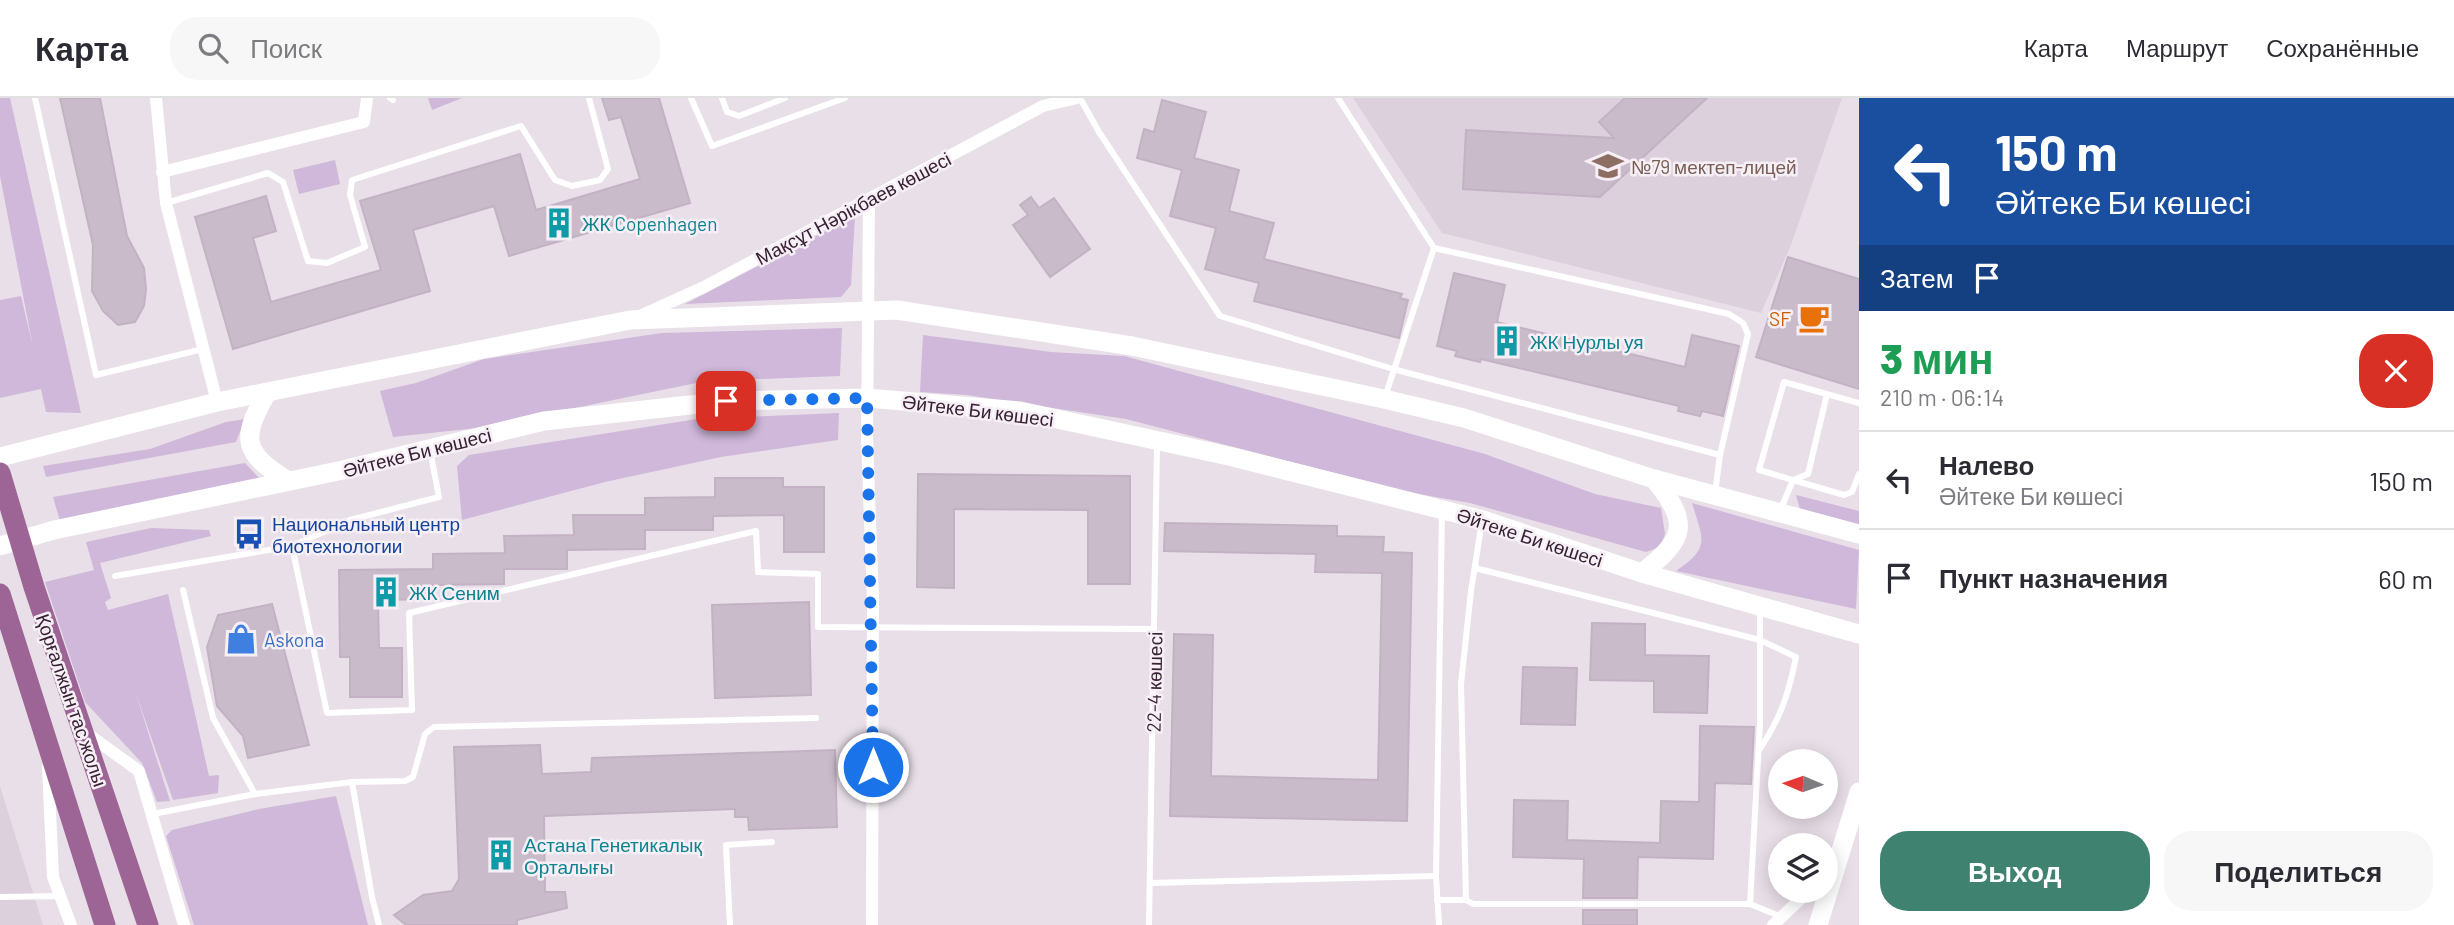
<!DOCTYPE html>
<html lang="ru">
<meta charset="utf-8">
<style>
body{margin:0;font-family:Barlow,sans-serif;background:#f7f7f7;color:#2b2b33;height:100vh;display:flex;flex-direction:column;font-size:26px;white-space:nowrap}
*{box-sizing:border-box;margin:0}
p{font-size:23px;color:#7c7c81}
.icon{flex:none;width:38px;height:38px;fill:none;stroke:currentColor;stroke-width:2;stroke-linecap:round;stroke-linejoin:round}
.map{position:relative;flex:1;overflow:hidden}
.drawer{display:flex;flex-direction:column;background:#fff;width:595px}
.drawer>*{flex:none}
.hud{background:#1a4fa0;color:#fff;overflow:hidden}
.needle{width:46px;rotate:272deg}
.tools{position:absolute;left:1768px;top:651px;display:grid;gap:14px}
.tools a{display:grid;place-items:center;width:70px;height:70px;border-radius:50%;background:#fff;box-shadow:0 4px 18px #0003;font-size:35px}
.pin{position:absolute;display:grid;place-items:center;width:60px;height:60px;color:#fff;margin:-30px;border-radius:14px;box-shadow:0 4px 10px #0006}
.me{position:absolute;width:77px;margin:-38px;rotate:0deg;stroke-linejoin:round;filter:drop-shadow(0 0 5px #0008)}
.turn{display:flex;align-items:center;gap:24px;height:147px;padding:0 21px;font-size:32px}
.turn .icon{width:91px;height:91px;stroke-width:2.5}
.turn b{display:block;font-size:49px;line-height:60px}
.then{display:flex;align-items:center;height:66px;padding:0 21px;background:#0003;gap:14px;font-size:26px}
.round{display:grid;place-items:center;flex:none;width:74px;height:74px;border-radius:28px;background:#f7f7f7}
.summary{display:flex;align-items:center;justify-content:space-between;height:119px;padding:0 21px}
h1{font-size:42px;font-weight:800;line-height:52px;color:#1e9e55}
.cta{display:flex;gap:14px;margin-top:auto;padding:14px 21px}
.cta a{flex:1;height:80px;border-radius:28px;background:#408270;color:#fff;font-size:28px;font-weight:800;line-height:80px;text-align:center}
.cta a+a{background:#f7f7f7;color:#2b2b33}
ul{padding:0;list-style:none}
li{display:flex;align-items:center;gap:21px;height:98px;padding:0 21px;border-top:2px solid #e1e1e2}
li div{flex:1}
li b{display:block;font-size:26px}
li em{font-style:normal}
header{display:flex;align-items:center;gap:42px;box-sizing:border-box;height:98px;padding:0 35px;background:#fff;border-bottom:2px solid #e1e1e2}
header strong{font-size:33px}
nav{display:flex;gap:38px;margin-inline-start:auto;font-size:24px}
.search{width:490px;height:63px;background:#f7f7f7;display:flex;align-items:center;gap:18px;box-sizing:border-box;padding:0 24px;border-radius:28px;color:#7c7c81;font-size:26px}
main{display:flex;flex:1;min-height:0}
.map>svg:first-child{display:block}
.built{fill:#ddd0dd}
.green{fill:#cfb8da}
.building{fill:#c9bbca;stroke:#c3b2c3;stroke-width:2}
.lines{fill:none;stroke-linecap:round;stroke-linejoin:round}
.lane{stroke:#fff;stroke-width:6}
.street{stroke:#fff;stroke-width:12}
.secondary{stroke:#fff;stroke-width:19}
.primary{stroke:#9d6595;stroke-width:21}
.route{stroke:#1a73e8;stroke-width:12;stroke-dasharray:0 21.6}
.labels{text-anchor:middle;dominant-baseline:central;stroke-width:5;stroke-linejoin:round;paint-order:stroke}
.education-label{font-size:19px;fill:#785e54;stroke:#f6eff6;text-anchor:start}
.street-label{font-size:19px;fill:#382135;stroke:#f6eff6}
.culture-label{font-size:19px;fill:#0d838f;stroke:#f6eff6;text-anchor:start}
.food-label{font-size:19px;fill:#c56008;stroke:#f6eff6;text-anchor:end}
.transit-label{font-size:19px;fill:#164399;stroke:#f6eff6;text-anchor:start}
.shop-label{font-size:19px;fill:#366cbe;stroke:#f6eff6;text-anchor:start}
</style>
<header>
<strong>Карта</strong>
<div class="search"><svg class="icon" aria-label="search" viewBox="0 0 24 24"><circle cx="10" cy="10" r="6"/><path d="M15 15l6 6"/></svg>Поиск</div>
<nav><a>Карта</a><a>Маршрут</a><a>Сохранённые</a></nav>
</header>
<main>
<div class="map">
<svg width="1859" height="827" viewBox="0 0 1859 827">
<rect width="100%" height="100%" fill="#e9dfe9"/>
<!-- built -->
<g class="built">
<polygon points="1353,0 1842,0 1791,147 1761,215 1442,135"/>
<polygon points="0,688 43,827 0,827"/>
</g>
<!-- green -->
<g class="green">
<polygon points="0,0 10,0 81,315 46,314 41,291 0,300 0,202 21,198 33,249 0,78"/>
<polygon points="428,0 462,0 432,12"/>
<polygon points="335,62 340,86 299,96 293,72"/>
<polygon points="855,118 851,187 841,199 685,206"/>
<polygon points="842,230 840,278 706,283 478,330 393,339 380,293 416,285 484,261 662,235"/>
<polygon points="923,237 1051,254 1124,258 1485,356 1595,396 1661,410 1665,436 1660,449 1646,454 1470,405 1407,394 1126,321 967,297 920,294"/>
<polygon points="839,315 838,342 721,359 605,384 462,422 457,368 469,357 697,321"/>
<polygon points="245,321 236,344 46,379 43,368 150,351 226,324"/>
<polygon points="245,365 261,382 60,423 53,399"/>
<polygon points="1796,397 1859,413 1859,427 1800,411"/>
<path d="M1692,405L1859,452L1856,511L1676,473C1711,449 1703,442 1692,405Z"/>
<polygon points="151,430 209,432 211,438 100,465 111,500 105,504 108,512 168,496 209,678 219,677 218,695 173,702 135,593 170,703 157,704 142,665 85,604 45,484 94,472 86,444"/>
<polygon points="336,698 368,827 194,827 166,738 172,732 259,711"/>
</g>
<!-- building -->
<g class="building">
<polygon points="60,0 100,0 127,138 144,170 146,191 144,208 135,224 118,227 103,213 92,193 93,147"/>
<polygon points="602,0 659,0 690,105 509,158 494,108 413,132 430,193 233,251 195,119 266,98 276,133 253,140 271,204 381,172 360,103 520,56 536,112 640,81 621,19 609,22"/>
<polygon points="1625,0 1707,0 1600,99 1463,91 1466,32 1614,40 1599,24"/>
<polygon points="1162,2 1206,14 1194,60 1239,72 1229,113 1274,125 1264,161 1402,196 1400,200 1408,202 1399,240 1254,203 1259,185 1205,171 1216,130 1170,118 1182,72 1137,60 1144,31 1154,34"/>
<polygon points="1031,99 1039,110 1054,100 1090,151 1050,179 1013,127 1028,117 1020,107"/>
<polygon points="1788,159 1859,181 1859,291 1756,259"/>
<polygon points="1454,175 1505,187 1497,224 1685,269 1692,237 1739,248 1723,318 1702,313 1700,318 1678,313 1679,308 1481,261 1480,264 1455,258 1457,253 1437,248"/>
<polygon points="918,376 1130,378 1130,486 1088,486 1088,412 954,411 954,490 917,489"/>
<polygon points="715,380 783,380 783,389 824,389 824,454 784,454 784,417 713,418 713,432 645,432 645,451 567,452 567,471 504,471 504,486 433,487 434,501 378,502 379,550 402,550 402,599 350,599 350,559 340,559 339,472 433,471 433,456 505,455 504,438 574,437 573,417 645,417 645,400 715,399"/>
<polygon points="1165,425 1337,428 1337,438 1384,439 1383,454 1412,455 1407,723 1170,718 1174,536 1213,537 1211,678 1378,682 1382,475 1315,474 1316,456 1164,453"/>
<polygon points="809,504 811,597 715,600 712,507"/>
<polygon points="272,506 309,647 248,660 243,638 217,608 207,549 218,517"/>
<polygon points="1592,525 1645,526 1645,557 1709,558 1707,615 1654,614 1654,583 1590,582"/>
<polygon points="1523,569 1577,570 1575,627 1521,626"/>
<polygon points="1700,628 1754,629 1751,686 1715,685 1713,761 1638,759 1637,800 1583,800 1584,761 1513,759 1514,702 1568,703 1567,742 1660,745 1661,703 1699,704"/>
<polygon points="540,647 542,676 591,674 592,660 835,652 837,729 749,732 748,719 735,719 735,711 544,718 545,794 565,794 567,810 517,822 517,827 406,827 394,817 423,797 452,793 459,781 454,649"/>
<rect x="1583" y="812" width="54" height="15"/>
</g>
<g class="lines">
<!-- lane -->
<g class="lane">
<polyline points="35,0 96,277 203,251"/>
<polyline points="390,0 393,2"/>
<polyline points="691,0 712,48 845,0"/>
<polyline points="722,0 727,14 739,18 785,0"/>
<polyline points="1080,0 1099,34 1220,218 1393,271 1720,357 1748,236 1743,225 1729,216 1434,150 1338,0"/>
<polyline points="166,105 268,75 283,84 308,163 327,165 365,149 350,97 352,82 521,28 555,82 572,88 600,82 608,71 589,0"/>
<polyline points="1385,299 1434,150"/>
<polyline points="1859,305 1784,284 1759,372 1844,397 1852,394 1859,376"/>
<polyline points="430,352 439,399 350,422 292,448 327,615 412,612 409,515 756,433 758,474 818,476 818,529 1154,531"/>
<polyline points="1715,395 1720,357"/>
<polyline points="1780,413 1793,382 1808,376 1827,296"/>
<polyline points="1482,423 1471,493 1461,586 1466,802 1473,806 1750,806 1782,819"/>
<path d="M1475,470L1760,542L1796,559C1789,595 1780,622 1759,652"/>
<polyline points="115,478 292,448"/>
<polyline points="183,492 213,620 255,696"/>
<polyline points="352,684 405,683 413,679 425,636 434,629 816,620"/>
<polyline points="153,716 255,696 352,684 372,799 379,827"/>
<polyline points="1150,785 1436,778"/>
<polyline points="0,799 61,798"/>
<polyline points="1437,802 1466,802"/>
<polyline points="1750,806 1760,625 1760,511"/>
<polyline points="730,827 726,747 772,744"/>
<polyline points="1149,827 1157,347"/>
<polyline points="1439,827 1436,778 1442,413"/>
</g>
<!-- street -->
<g class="street">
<polyline points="156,0 166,105 217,304"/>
<polyline points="162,74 364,24 367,0"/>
<polyline points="869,103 867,341 873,502 872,827"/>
<polyline points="640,218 704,189 1043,8 1077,0"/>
<polyline points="85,634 139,673 184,827"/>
<polyline points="48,669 53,779 71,827"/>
<polyline points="1773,827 1809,793"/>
</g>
<!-- secondary -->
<g class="secondary">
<path d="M267,295C240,341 243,355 288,383"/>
<polyline points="0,359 217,304 630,222 897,212 1132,248 1384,301 1464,320 1654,381 1859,436"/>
<polyline points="0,448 54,432 343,372 544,323 726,303 867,300 1020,313 1229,358 1483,422 1642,475 1859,536"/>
<path d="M1642,475C1685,441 1691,426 1654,381"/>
<polyline points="1818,827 1859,694"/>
</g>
<!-- primary -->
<g class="primary">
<polyline points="0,375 34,489 148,827"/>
<polyline points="0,496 105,827"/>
</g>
</g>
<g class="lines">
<!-- route -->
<polyline class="route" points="726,303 867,300 873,669"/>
</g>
<!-- icons -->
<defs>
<g id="school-bare" transform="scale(2.415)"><path d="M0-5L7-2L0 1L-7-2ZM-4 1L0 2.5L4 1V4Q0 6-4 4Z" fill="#8d6e63" stroke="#f6eff6" stroke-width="2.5" paint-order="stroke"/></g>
<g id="building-bare" transform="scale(2.415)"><path d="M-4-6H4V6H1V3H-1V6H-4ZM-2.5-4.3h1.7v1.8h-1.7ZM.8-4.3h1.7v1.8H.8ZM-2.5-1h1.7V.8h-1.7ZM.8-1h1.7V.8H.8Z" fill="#0f9aa8" stroke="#f6eff6" stroke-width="2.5" paint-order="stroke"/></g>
<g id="cafe-bare" transform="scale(2.415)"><path d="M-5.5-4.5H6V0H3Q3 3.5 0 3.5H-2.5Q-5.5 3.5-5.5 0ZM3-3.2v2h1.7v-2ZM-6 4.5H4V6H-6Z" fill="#e8710a" stroke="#f6eff6" stroke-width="2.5" paint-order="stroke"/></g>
<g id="bus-bare" transform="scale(2.415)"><path d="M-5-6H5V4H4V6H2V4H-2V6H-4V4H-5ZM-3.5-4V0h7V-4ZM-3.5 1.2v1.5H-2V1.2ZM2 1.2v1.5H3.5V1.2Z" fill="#1a4fb4" stroke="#f6eff6" stroke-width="2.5" paint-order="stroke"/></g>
<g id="shop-bare" transform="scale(2.415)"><path d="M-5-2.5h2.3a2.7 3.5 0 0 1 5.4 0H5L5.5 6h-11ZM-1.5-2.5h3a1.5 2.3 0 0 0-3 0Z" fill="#3f7fe0" stroke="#f6eff6" stroke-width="2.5" paint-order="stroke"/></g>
</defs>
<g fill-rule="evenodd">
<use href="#school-bare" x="1608" y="68"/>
<use href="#building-bare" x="559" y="125"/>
<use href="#cafe-bare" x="1814" y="220"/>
<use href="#building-bare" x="1507" y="243"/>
<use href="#bus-bare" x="249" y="436"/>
<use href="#building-bare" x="386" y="494"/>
<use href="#shop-bare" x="241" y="541"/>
<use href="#building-bare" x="501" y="757"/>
</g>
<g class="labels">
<!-- education labels -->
<g class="education-label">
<text x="1631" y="68">№79 мектеп-лицей</text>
</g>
<!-- street labels -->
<g class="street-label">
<text transform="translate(853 110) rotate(-28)">Мақсұт Нәрікбаев көшесі</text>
<text transform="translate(978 312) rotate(7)">Әйтеке Би көшесі</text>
<text transform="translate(417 354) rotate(-14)">Әйтеке Би көшесі</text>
<text transform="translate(1530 439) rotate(18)">Әйтеке Би көшесі</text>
<text transform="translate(1154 584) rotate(-89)">22-4 көшесі</text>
<text transform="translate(72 602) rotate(71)">Қорғалжын тас жолы</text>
</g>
<!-- culture labels -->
<g class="culture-label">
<text x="582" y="125">ЖК Copenhagen</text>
<text x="1530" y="243">ЖК Нурлы уя</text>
<text x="409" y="494">ЖК Сеним</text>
<text x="524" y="746">Астана Генетикалық<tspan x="524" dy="22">Орталығы</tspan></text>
</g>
<!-- food labels -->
<g class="food-label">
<text x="1791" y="220">SF</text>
</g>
<!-- transit labels -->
<g class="transit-label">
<text x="272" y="425">Национальный центр<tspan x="272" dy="22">биотехнологии</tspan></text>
</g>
<!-- shop labels -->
<g class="shop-label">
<text x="264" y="541">Askona</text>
</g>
</g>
</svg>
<div class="tools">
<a><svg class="needle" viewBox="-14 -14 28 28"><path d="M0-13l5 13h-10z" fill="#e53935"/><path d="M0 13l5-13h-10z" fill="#7c7c81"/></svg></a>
<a><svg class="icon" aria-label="layers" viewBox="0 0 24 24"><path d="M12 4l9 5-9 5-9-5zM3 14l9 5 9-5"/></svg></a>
</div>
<div class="pin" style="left:726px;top:303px;background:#d93025"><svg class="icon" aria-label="arrive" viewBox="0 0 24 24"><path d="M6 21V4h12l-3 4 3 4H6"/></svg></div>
<svg class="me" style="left:873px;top:669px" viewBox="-20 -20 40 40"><circle r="17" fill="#1a73e8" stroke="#fff" stroke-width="3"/><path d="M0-11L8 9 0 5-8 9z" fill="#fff"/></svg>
</div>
<section class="drawer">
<div class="hud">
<div class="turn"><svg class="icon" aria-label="left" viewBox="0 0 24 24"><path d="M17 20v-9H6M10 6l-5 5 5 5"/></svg><div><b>150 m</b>Әйтеке Би көшесі</div></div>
<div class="then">Затем<svg class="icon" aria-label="arrive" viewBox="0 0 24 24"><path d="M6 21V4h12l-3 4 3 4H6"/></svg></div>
</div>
<div class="summary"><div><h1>3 мин</h1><p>210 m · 06:14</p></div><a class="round" style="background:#d93025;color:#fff"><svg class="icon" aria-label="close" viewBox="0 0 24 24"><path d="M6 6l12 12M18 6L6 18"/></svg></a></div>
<ul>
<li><svg class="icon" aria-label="left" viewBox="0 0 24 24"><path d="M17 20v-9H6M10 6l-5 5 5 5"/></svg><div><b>Налево</b><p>Әйтеке Би көшесі</p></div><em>150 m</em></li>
<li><svg class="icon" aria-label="arrive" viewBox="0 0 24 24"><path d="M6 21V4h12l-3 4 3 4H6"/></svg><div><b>Пункт назначения</b></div><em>60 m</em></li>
</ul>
<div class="cta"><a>Выход</a><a>Поделиться</a></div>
</section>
</main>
